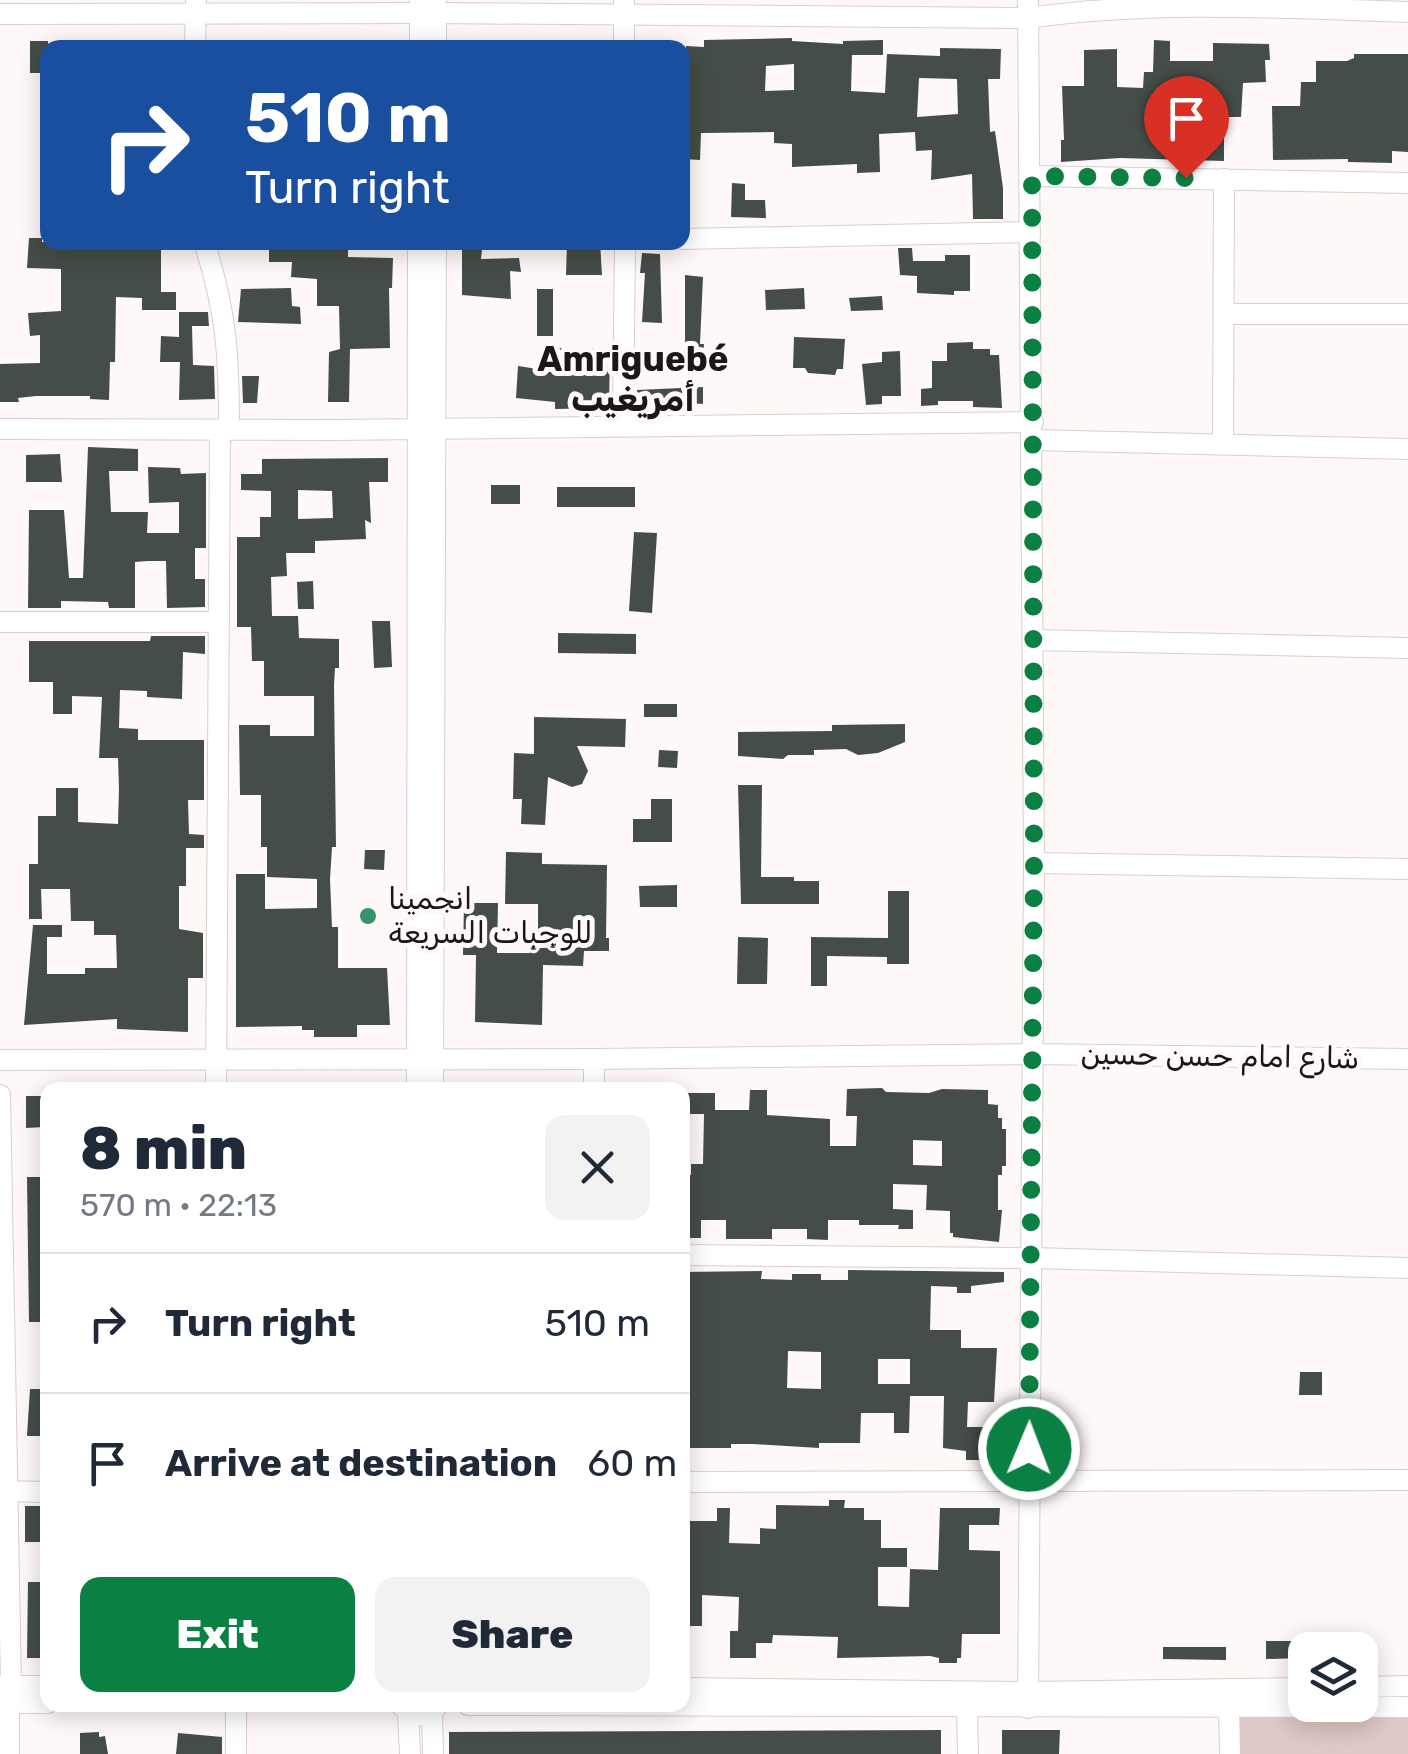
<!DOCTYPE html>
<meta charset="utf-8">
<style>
body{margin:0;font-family:Rubik,Vazirmatn,sans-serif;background:#f2f2f3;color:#1f2937;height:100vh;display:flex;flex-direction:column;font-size:38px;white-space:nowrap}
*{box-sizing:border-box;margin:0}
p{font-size:32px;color:#747a83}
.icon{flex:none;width:55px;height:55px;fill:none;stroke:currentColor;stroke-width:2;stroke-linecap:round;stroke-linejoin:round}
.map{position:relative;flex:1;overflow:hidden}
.drawer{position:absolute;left:40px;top:1082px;width:650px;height:630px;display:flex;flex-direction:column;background:#fff;border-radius:20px;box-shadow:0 5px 25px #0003}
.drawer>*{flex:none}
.banner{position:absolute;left:40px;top:40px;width:650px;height:210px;border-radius:20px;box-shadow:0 5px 25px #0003;background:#1a4fa0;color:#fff;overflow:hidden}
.tools{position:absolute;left:1288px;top:1632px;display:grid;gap:20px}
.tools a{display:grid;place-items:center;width:90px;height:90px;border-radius:20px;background:#fff;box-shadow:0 5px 25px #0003;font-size:50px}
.pin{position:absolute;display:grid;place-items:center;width:85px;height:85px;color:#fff;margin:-102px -42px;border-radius:50% 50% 50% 0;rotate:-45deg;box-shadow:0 0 10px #0007}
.pin .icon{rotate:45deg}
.me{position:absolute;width:110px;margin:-55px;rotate:1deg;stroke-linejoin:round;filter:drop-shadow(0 0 8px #0008)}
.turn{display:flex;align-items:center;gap:35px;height:210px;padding:0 40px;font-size:45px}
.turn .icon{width:130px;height:130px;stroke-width:2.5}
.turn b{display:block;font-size:70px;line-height:85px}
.round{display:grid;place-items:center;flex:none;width:105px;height:105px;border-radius:20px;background:#f2f2f3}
.headline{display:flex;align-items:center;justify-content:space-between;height:170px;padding:0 40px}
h1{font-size:60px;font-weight:800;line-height:75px}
.primary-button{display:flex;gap:20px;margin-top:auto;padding:20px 40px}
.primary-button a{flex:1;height:115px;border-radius:20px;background:#0b8043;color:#fff;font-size:40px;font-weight:800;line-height:115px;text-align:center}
.primary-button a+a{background:#f2f2f3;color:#1f2937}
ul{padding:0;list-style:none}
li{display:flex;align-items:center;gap:30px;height:140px;padding:0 40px;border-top:2px solid #e0e1e3}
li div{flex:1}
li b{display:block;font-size:38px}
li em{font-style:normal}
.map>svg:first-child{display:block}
.green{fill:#e0c7c8}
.building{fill:#454d48;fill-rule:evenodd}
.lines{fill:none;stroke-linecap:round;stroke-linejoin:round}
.minor-casing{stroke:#d9cece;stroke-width:22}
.minor{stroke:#fff;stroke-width:20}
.route{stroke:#0b8043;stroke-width:18;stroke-dasharray:0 32.4}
.poi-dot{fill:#35946d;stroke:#fff8f8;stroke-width:4}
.labels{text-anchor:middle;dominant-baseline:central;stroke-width:10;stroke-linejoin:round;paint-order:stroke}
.poi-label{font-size:30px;fill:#1b1717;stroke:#fff8f8;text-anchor:start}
.street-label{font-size:30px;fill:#1b1717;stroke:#fff8f8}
.quarter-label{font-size:35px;font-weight:bold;fill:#1b1717;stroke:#fff8f8}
</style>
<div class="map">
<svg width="1408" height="1754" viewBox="0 0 1408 1754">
<rect width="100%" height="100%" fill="#fff8f8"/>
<!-- green -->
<polygon class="green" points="1229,1707 1408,1707 1408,1754 1230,1754"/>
<!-- building -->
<g class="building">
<path d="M792,38V41L843,44V41L883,40V55H852L851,91L885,93L887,54L940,56V48L1001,49L1000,79H988L990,132L995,131L1003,188V219H973L972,174L931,180L932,150L916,151L915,132L879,134L880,172L857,173V164L792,167V144L774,143V132L701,133L700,160L683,159L686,46L704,47V40ZM794,64V90L765,91L766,66ZM919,78L957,79L958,114L917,117Z"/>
<polygon points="1154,40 1170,41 1170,61 1213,61 1213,43 1269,44 1270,60 1265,60 1266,82 1243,83 1241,117 1224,117 1224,161 1120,158 1061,162 1061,140 1064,140 1062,86 1084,86 1084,50 1117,49 1117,87 1143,88 1144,72 1153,72"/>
<rect x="30" y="41" width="18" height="32"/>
<polygon points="1354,54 1408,54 1408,152 1392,151 1392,163 1348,162 1348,159 1273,160 1272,106 1300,106 1301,82 1316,82 1316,61 1347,61 1354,58"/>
<polygon points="732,183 745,184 745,200 765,200 766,218 731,217"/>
<polygon points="29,238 42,238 42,242 161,242 161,292 176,292 176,310 142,310 142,298 116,297 115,362 110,362 109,400 90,399 90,396 36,396 18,398 19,402 0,402 0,364 40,363 40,335 30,336 28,313 61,311 61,269 27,268"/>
<polygon points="306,242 330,242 330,249 348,250 348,257 393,258 392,288 389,288 390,348 350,349 349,402 328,402 329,352 340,349 339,306 317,306 317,279 291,277 292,262 269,262 269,247 306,248"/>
<polygon points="567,242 600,242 602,275 566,275"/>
<polygon points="462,246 482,250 481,259 519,258 521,272 510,271 511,299 462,295"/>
<polygon points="898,248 912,248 913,261 945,261 945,255 970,255 970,291 954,291 954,295 917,293 917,276 900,275"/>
<polygon points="642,253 660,254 662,323 642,322 645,273 640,273"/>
<polygon points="685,275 703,277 700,344 704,344 703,362 685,363"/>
<polygon points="291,288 292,306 300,307 301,324 238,322 241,289"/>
<polygon points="804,288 805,309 766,310 765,290"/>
<rect x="537" y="289" width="16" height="47"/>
<polygon points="882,296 883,310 851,311 849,298"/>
<polygon points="179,312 208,312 209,326 192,326 193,365 214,366 215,399 179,400 180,362 160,362 161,336 179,337"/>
<polygon points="794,337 845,339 843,369 837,369 835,375 808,373 805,368 793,368"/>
<polygon points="973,342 973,349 990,349 990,355 999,355 1002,408 973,407 973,401 938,401 938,405 921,406 921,389 932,388 932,361 947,361 947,343"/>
<polygon points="555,348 610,349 609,408 555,409 555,402 516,398 518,366 557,372"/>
<polygon points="900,351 901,396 882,396 882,404 866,405 862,364 882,362 882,352"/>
<polygon points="242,376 259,376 257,403 243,403"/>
<polygon points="703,387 703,404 660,401 660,407 646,408 645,400 637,399 637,390"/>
<polygon points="88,447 138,449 138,471 109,471 111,512 148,512 147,533 179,533 179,502 149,503 148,467 180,468 181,474 206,473 206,548 195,548 195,579 205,579 205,607 167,608 166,561 148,561 135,562 135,608 109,608 108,602 61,601 61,608 28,608 29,510 64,510 69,578 83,578"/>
<polygon points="60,454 62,482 26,482 26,455"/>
<path d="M388,458V482H369L371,523L365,520L366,539L315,541V553H286L287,576L271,577L272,616H298L299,638L339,639V668H335L334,685L336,847H332L330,879L332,927H338V968H387L390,1025H357V1037H314V1030H302V1026L236,1027V874H265V909L317,908V879L267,877V847H261V795H240L239,725H270V736H314V696H264V661H252L251,627H237V537H260V517H271V491L241,490V474H262V459ZM298,490L332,491L333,518L298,519Z"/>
<rect x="491" y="485" width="29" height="19"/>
<rect x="557" y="487" width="78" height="20"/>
<polygon points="634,532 657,533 652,613 629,611"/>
<polygon points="313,581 314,609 298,609 297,582"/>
<polygon points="372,621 390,621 392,667 374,668"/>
<polygon points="558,633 636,634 636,654 558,653"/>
<polygon points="151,636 205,636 205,654 183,652 182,699 147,697 147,691 120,690 119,728 138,729 138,740 204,740 204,800 188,800 189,834 204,835 204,848 186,848 186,886 179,886 179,929 203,933 203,978 188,978 188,1032 117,1029 117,1019 24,1025 33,925 62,925 62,937 47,937 47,974 85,974 85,968 117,968 116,935 94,935 94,921 71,921 70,889 41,889 42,919 29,919 29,864 38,864 38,816 56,816 56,788 78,788 78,822 118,824 119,789 118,758 99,758 102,697 72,696 72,714 53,714 53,682 29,682 29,641 150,641"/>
<rect x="644" y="704" width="33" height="13"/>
<polygon points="534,717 626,719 625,747 577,746 588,771 582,784 572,787 548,777 545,825 521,824 522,799 513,799 514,753 534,754"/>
<polygon points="905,724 905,742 878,753 858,755 846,749 814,750 814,755 788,755 783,759 738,756 738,732 832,731 832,725"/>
<polygon points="659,750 678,751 677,768 658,767"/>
<polygon points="738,785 762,785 761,877 794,877 794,881 819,881 819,904 741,904"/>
<polygon points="651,799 672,799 672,842 633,842 633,819 651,819"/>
<polygon points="365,850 385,850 384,870 364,869"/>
<polygon points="506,852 542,853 542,864 607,865 606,938 609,938 609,951 584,951 583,966 543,965 542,1025 475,1022 476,955 463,955 464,903 498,903 497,953 530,953 530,933 538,933 538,904 505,904"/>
<polygon points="677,885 677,907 640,907 639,886"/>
<polygon points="888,891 909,891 909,964 887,964 887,957 827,956 827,986 811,986 811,937 888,938"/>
<polygon points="738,937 768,938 767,984 737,984"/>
<path d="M882,1088L886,1092L929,1093L942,1089L988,1090V1104L998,1105V1118H1002V1129H1006V1166H1002V1175H998V1210H1002L999,1242L953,1237V1233H950V1211L926,1210L927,1185L893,1184V1209L913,1210V1229H898L899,1225H859V1220H828V1240L807,1239V1229H772V1239H726V1220H701V1238H682V1175H691V1164H703L704,1114H682V1093H715V1110H749L750,1090H767V1115L830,1119V1146H856L857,1116H846L847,1089ZM913,1140L942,1141V1166L913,1165Z"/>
<polygon points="26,1096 45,1096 45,1127 26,1128"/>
<polygon points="27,1177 48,1177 47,1322 29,1322"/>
<path d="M848,1270L1004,1272V1282L971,1286V1293H957V1287L931,1286L930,1330H961V1348H997L994,1402H968L967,1427H1000V1460H966V1451L943,1448L944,1396H910L909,1433H894V1413H861L860,1443H819V1448L753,1444H731V1448H682V1432H690V1382H682V1343H688L689,1306H682V1272L762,1271L761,1279L792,1280V1274H821V1280H848ZM788,1351L821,1352V1389L787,1388ZM878,1359H910V1384H878Z"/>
<polygon points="1300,1372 1322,1372 1322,1395 1299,1395"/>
<polygon points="30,1389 48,1389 48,1436 27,1436"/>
<polygon points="829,1500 845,1500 844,1508 864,1508 864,1520 881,1520 881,1548 907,1548 907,1567 878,1567 878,1606 909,1607 910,1569 938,1570 940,1508 1000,1508 999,1525 969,1525 969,1550 1000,1551 1000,1634 962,1634 961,1658 957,1658 957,1663 939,1663 939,1658 930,1656 837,1658 838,1637 773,1635 772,1643 756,1643 756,1658 730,1658 730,1631 738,1631 739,1597 702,1595 702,1626 682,1626 682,1521 717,1521 717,1508 730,1508 729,1543 760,1544 760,1528 776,1529 776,1505 829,1506"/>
<rect x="25" y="1506" width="23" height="36"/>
<polygon points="28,1582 48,1582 48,1658 27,1658"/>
<polygon points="1266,1641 1305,1641 1305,1658 1266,1659"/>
<polygon points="1163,1647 1226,1647 1226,1660 1163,1659"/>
<polygon points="941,1730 941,1754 449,1754 449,1732"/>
<polygon points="1002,1730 1060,1730 1059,1754 1002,1754"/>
<polygon points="99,1732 99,1737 105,1736 108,1754 80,1754 80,1733"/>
<polygon points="178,1733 222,1737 222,1754 176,1754"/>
</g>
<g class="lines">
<!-- minor casing -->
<g class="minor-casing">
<g id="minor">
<polyline points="436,0 436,48"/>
<polyline points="624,0 624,48"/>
<path d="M436,13L1028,18C1154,0 1282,8 1408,12"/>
<polyline points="0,14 420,13"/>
<polyline points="195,48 196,0"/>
<polyline points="420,48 420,2"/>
<polyline points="1031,176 1408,183"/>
<polyline points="682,239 1030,232"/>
<path d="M204,242C227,313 229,356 229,430"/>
<polyline points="1224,314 1408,314"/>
<polyline points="623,426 625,242"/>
<polyline points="0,429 335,430 1033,422"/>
<polyline points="1033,440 1408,449"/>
<polyline points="1223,444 1224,179"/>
<polyline points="0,622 218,622"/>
<polyline points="1033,640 1408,648"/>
<polyline points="1034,863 1408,869"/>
<polyline points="594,1059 594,1090"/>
<polyline points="0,1060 594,1059 1032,1054 1408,1059"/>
<polyline points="216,1090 220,429"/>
<polyline points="417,1090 418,242"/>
<polyline points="433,1090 436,242"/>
<polyline points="0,1095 11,1685"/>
<polyline points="682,1255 1031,1258 1408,1268"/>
<polyline points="682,1482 1408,1480"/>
<polyline points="0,1491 48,1492"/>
<polyline points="0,1686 48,1686"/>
<polyline points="1360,1687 1408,1686"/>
<polyline points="682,1688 1028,1692 1305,1688"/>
<polyline points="0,1703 48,1703"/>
<polyline points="9,1703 9,1754"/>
<path d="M401,1705C412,1719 427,1719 438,1705"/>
<polyline points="468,1705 1408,1707"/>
<polyline points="1229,1707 1230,1754"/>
<polyline points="967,1708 968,1754"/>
<polyline points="1028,1708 1034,863 1028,0"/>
<polyline points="432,1712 433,1754"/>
<polyline points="408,1713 410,1754"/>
<polyline points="236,1754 236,1705"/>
</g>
</g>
<!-- minor -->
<use href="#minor" class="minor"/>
</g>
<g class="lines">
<!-- route -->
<polyline class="route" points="1029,1449 1034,863 1032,176 1186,178"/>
</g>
<!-- markers -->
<circle class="poi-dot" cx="368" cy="916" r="10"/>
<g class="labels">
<!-- poi labels -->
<g class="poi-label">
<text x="388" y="899">انجمينا<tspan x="388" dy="34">للوجبات السريعة</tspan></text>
</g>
<!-- street labels -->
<g class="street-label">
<text transform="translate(1220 1056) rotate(1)">شارع امام حسن حسين</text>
</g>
<!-- quarter labels -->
<g class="quarter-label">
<text x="633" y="359">Amriguebé<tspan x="633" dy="40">أمريغيب</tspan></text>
</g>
</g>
</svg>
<div class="tools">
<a><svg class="icon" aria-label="layers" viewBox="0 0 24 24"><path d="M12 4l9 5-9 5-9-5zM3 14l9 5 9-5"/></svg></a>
</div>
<div class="pin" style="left:1186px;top:178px;background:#d93025"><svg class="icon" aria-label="arrive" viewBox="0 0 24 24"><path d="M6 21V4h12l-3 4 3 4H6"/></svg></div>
<svg class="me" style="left:1029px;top:1449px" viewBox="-20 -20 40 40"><circle r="17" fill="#0b8043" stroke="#fff" stroke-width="3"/><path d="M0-11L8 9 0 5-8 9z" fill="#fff"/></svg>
<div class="banner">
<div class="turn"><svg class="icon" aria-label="right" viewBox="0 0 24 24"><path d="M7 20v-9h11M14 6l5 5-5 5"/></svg><div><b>510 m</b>Turn right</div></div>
</div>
<section class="drawer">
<div class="headline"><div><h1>8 min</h1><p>570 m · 22:13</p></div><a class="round"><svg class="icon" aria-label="close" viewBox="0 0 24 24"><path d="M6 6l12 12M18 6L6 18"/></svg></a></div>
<ul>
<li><svg class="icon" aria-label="right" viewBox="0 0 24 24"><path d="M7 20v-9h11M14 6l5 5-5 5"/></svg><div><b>Turn right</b></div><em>510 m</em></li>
<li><svg class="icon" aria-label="arrive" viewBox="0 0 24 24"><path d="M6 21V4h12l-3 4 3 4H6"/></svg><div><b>Arrive at destination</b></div><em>60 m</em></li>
</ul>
<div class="primary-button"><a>Exit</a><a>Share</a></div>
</section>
</div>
